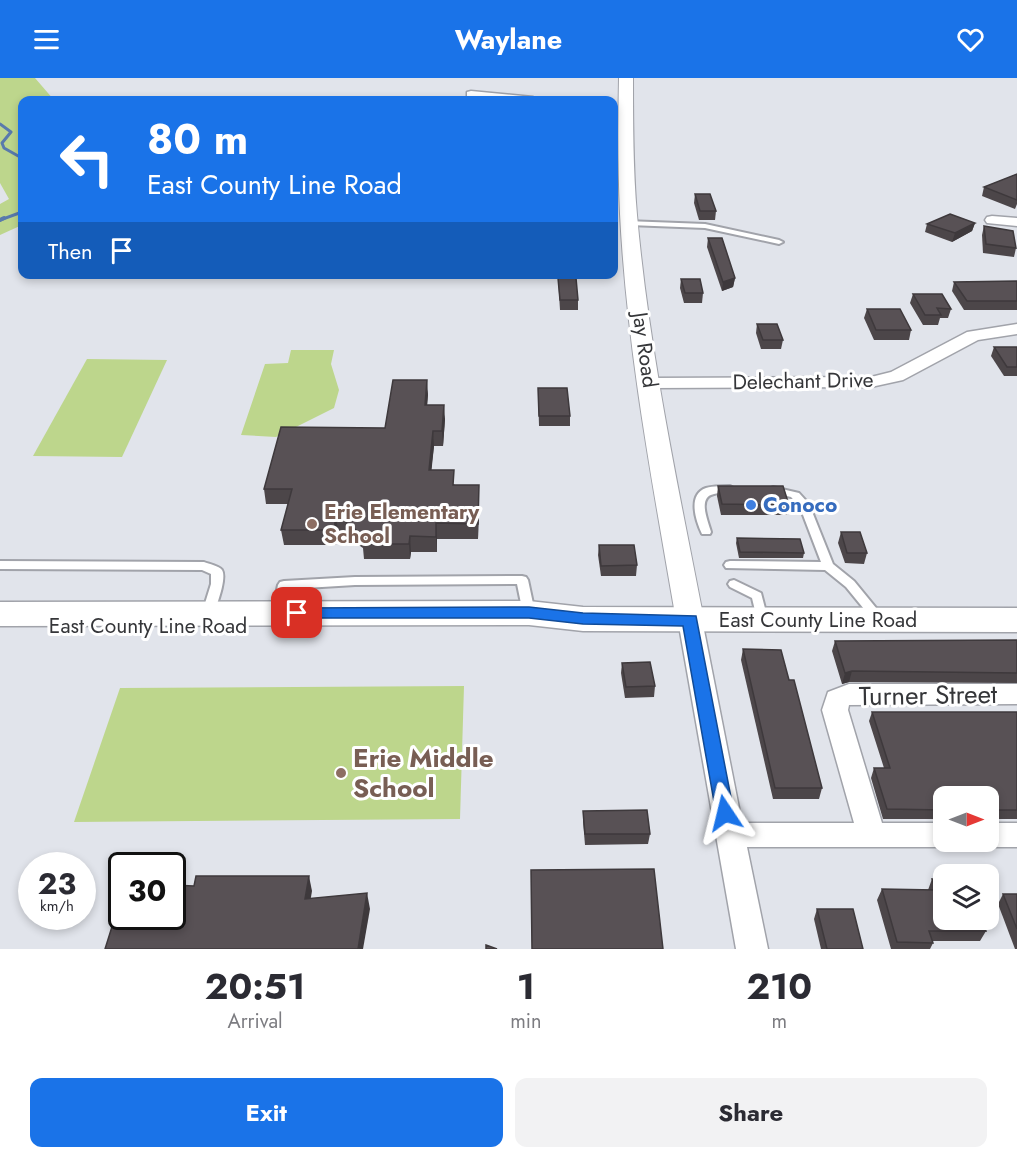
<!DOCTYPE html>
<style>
body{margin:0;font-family:Jost,sans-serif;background:#f2f2f3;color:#2b2b33;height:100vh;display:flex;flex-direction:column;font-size:22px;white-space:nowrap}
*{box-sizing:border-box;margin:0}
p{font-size:20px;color:#7c7c81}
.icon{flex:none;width:33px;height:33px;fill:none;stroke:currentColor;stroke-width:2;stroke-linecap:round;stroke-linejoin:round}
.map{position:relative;height:871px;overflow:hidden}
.panel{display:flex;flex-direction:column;background:#fff;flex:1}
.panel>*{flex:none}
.top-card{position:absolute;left:18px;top:18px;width:600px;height:183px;border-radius:12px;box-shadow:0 3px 9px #0003;background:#1a73e8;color:#fff;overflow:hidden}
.needle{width:39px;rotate:90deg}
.fabs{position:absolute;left:933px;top:708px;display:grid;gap:12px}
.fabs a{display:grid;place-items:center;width:66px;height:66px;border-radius:12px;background:#fff;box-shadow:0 3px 9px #0003;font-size:30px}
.speed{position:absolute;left:18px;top:774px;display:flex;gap:12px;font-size:30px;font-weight:700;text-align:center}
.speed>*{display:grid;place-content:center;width:78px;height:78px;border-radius:50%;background:#fff;box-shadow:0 3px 9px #0003;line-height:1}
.speed small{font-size:15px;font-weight:400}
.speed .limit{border:3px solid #111;border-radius:9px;background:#fff;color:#111}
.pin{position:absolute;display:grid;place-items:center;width:51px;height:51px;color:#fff;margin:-26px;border-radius:12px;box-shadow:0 3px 9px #0006}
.me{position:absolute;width:66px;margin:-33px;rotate:350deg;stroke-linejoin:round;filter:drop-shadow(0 0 4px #0008)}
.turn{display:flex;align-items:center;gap:21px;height:126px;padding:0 30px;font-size:27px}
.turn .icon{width:78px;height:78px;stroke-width:2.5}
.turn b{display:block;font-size:42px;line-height:51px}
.then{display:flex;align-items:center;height:57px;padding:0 30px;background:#0003;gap:12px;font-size:22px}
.eta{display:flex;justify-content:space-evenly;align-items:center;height:102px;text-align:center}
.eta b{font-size:36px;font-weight:700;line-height:42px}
.cta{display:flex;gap:12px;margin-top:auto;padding:12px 30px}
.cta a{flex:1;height:69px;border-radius:12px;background:#1a73e8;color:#fff;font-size:24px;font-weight:700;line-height:69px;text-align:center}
.cta a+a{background:#f2f2f3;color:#2b2b33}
header{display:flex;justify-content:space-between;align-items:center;height:78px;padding:0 30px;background:#1a73e8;color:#fff;font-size:27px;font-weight:700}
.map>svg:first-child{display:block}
.green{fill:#bdd68c}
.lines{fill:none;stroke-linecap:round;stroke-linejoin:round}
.stream-far1{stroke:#597aac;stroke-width:3}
.stream{stroke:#597aac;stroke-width:4}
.service-casing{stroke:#a1a3aa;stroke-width:4}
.minor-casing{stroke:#a1a3aa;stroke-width:3}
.tertiary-casing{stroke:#a1a3aa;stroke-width:2}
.secondary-casing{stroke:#a1a3aa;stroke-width:3}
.service{fill:#fff;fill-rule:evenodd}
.minor{fill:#fff;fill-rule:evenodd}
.tertiary{fill:#fff;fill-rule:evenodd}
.secondary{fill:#fff;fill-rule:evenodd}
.wall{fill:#4c4649}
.shaded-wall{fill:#3e393c}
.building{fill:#585155;stroke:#3e393c;stroke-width:1.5}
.route{fill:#1a73e8;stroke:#114b97;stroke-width:1.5}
.shop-dot{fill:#3f7fe0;stroke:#fff;stroke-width:2}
.education-dot{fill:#8d6e63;stroke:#fff;stroke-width:2}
.labels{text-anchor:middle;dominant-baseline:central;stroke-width:6;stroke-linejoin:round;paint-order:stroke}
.street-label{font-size:21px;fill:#353639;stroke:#fff}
.shop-label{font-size:21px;font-weight:bold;fill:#366cbe;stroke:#fff;text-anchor:start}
.education-label{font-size:21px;font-weight:bold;fill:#785e54;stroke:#fff;text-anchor:start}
.near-street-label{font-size:26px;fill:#353639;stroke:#fff}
.near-education-label{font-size:26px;font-weight:bold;fill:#785e54;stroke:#fff;text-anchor:start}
</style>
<header><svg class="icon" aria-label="menu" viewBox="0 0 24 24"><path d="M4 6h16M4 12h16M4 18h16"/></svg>Waylane<svg class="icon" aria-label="heart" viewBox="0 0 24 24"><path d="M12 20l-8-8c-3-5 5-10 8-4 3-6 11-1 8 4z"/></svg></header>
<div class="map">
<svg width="1017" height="871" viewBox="0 0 1017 871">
<rect width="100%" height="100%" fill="#e1e4eb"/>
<!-- green -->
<g class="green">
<polygon points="0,0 35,0 54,22 22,22 22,147 0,157 0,126 9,121 0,105"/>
<polygon points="291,272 334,272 331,286 339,312 334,330 276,359 241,357 265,286 288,285"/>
<polygon points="87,281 167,282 122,379 33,378"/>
<polygon points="464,608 460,741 74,744 120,610"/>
</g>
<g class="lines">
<!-- stream-far1 -->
<g class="stream-far1">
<polyline points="0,46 11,54 2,65 4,70 20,79"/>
<polyline points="0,142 22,134"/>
</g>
<!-- stream -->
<polyline class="stream" points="0,142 4,140"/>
<!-- service casing -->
<g class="service-casing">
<g id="service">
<polygon points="626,143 705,146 779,162 783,164 779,166 705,150 629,147 625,145"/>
<path d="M730,408L735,411L734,413C727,415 720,414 714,416C697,419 708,443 711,454L710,456H702C696,443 687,417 706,410C713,408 723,408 730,408Z"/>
<polygon points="773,409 799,415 809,426 833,486 854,503 881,536 883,539 881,542 873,542 846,509 825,492 726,490 724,487 726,484 730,483 821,484 800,429 791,419 769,414 768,412"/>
<path d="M0,483L204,484C209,486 219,488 222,492C227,500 217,526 214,535L212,538H204L202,535L211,506V496L202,492L0,491Z"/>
<polygon points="522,498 526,499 528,502 535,535 533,538 525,538 523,535 517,506 355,507 289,511 282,538 274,538 272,535 278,507 280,504 284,503 355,499"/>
<polygon points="734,502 761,515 768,542 766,545 758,545 752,520 730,509 728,506 730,503"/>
</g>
</g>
<!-- minor casing -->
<g class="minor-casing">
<g id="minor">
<polygon points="471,13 533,19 539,22 503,22 467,18 467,14"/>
<polygon points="992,138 1017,140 1017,148 987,145 985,142 987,139"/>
<polygon points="1017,246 1017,256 978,262 903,302 871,309 650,310 644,309 641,305 644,301 650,300 871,299 891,294 967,254"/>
<polygon points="690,534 698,536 702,542 742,745 854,745 822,632 828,614 849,606 1017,606 1017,626 849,627 848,632 882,745 944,745 944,764 955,764 954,766 944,769 747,769 768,871 736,871 678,542 682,536"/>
<polygon points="988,745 1017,745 1017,769 988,769 978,766 977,764 988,764"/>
</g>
</g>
<!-- tertiary casing -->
<g class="tertiary-casing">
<path id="tertiary" d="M619,0H633C633,46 633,91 637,137C649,273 678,408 704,542L700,549L690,552L680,549L676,542C653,408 627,273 620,136C618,91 618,46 619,0Z"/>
</g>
<!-- secondary casing -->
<g class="secondary-casing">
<polygon id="secondary" points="529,523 583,529 1017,530 1017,554 583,553 529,547 0,548 0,524"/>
</g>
<!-- service -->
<use href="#service" class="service"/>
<!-- minor -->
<use href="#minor" class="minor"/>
<!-- tertiary -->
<use href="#tertiary" class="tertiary"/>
<!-- secondary -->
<use href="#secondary" class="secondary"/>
</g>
<!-- wall -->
<g class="wall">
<polygon points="1017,96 1017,126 1015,131 982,118 984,109"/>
<polygon points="695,116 716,133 715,142 699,142 694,125"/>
<polygon points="975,145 972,153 952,164 925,154 927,146"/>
<polygon points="984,148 1016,170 1014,179 983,175 982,157"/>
<polygon points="708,160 735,200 733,209 722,213 707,169"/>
<polygon points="558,200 578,222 578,232 560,232"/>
<polygon points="681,201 703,215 702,225 684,225 680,210"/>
<polygon points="1017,203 1017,232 964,232 952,213 954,204"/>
<polygon points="913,216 951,231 948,240 940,240 938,247 923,247 910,225"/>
<polygon points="867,231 911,252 909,262 874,262 864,240"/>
<polygon points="757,246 783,262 781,271 761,271 756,255"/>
<polygon points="994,269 1017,269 1017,298 1004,298 991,278"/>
<polygon points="538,310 570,338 570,348 539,348"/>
<polygon points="428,316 427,327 445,341 443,368 434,368 431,392 479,422 478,461 437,461 437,474 411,474 410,481 364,481 363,470 338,453 336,467 284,467 281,452 288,426 266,426 264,411 385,350"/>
<polygon points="718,408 789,427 787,437 721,437 717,418"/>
<polygon points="841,454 867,475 864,486 845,485 838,465"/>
<polygon points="737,460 804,475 803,480 739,480 736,465"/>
<polygon points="599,467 637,487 636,498 601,498 598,477"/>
<polygon points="1017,562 1017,605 849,604 842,606 832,573 835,563"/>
<polygon points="743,571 789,602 822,710 819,721 773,721 741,582"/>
<polygon points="622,585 655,608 654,619 625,620 621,595"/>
<polygon points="872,634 1017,634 1017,741 988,741 988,718 944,718 944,741 883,741 871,700 874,690 884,690 869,643"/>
<polygon points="583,733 650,756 648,766 585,767 583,743"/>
<polygon points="531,792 663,871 532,871"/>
<polygon points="932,801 986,853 980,863 933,863 933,865 930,871 891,871 877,822 882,811 928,812"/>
<polygon points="1003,816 1017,816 1017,871 1015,871 998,826"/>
<polygon points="817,831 863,871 821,871 814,841"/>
</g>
<!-- shaded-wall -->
<g class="shaded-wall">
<polygon points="975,145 972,153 952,164 955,155"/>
<polygon points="735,200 733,209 722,213 723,204"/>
<polygon points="427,302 428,316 426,342 425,327"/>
<polygon points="444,327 445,341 443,368 442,353"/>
<polygon points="433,353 434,368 430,407 429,392"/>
<polygon points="479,407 479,422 478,461 478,446"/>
<polygon points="336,437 338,453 336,467 334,452"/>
<polygon points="436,445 437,461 437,474 436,459"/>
<polygon points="410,458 411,474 410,481 409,466"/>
<polygon points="852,593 849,604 842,606 845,595"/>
<polygon points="309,798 312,813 308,837 305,821"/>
<polygon points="367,815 370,831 363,871 358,871"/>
</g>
<!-- building -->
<g class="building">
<polygon points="1017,96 1017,122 984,109"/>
<polygon points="695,116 710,116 716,133 700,133"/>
<polygon points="950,136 975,145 955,155 927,146"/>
<polygon points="984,148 1013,153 1016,170 986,166"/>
<polygon points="708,160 722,160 735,200 723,204"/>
<polygon points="558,200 576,200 578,222 560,222"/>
<polygon points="681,201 700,201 703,215 685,215"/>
<polygon points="1017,203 1017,223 967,223 954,204"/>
<polygon points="913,216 942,216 951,231 937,230 941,237 925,237"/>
<polygon points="867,231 900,231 911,252 876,252"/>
<polygon points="757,246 777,246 783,262 763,262"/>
<polygon points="994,269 1017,269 1017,289 1007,289"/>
<polygon points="393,302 427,302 425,327 444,327 442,353 433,353 429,392 454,392 453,407 479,407 478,446 436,445 436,459 410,458 409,466 362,466 363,457 336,437 334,452 281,452 292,411 264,411 281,349 385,350"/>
<polygon points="538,310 567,310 570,338 539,338"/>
<polygon points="718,408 783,408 789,427 722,426"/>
<polygon points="841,454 860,454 867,475 847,475"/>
<polygon points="737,460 800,461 804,475 740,474"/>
<polygon points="599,467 634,467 637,487 601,488"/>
<polygon points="1017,562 1017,595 852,593 845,595 835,563"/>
<polygon points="743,571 781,572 789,602 794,602 822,710 775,710"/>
<polygon points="650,584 655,608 626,609 622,585"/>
<polygon points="872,634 1017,634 1017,732 988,732 988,718 944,718 944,732 887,731 874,690 890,690"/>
<polygon points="647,732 650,756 585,756 583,733"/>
<polygon points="654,791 663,871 532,871 531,792"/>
<polygon points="196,798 309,798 305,821 367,815 358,871 105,871 122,817 122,838 172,838 172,807 194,808"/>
<polygon points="932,801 944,801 944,842 981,842 986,853 929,853 933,865 897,864 882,811 936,812"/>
<polygon points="1003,816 1017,816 1017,851"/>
<polygon points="817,831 853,831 863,871 827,871"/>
<polygon points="486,867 497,871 486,871"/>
</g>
<!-- route -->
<polygon class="route" points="529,529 583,535 696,538 734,735 732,741 725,743 719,741 716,735 683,548 583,546 529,540 297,540 292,539 290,535 292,531 297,530"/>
<!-- markers -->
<circle class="shop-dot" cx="751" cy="427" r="6"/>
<g class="education-dot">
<circle cx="312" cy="446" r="6"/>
<circle cx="341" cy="695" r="6"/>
</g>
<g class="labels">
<!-- street labels -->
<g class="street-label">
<text transform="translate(645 272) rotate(82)">Jay Road</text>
<text transform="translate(803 303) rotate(-1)">Delechant Drive</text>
<text x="818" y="542">East County Line Road</text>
<text x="148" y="548">East County Line Road</text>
</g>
<!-- shop labels -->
<g class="shop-label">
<text x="763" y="427">Conoco</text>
</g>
<!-- education labels -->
<g class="education-label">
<text x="324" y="434">Erie Elementary<tspan x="324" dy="24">School</tspan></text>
</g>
<!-- near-street labels -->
<g class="near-street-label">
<text transform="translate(928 617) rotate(-1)">Turner Street</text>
</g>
<!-- near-education labels -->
<g class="near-education-label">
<text x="353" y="680">Erie Middle<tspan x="353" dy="30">School</tspan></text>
</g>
</g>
</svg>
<div class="fabs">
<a><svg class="needle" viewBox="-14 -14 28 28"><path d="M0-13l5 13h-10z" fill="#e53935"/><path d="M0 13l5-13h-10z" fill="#7c7c81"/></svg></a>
<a><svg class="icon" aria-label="layers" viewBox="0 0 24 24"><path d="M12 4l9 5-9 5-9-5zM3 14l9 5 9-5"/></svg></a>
</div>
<div class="speed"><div>23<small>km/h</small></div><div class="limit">30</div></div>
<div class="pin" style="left:297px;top:535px;background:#d93025"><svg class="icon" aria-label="arrive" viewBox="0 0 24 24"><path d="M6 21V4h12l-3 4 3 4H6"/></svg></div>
<svg class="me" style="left:725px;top:735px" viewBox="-20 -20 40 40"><path d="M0-17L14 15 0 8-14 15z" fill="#1a73e8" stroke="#fff" stroke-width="4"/></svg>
<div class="top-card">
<div class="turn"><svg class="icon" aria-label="left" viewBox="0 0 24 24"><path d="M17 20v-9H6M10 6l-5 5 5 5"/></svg><div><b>80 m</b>East County Line Road</div></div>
<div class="then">Then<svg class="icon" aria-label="arrive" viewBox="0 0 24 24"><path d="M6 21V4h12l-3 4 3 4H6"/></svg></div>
</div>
</div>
<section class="panel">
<div class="eta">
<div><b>20:51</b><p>Arrival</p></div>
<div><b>1</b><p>min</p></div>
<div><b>210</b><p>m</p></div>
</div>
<div class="cta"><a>Exit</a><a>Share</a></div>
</section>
